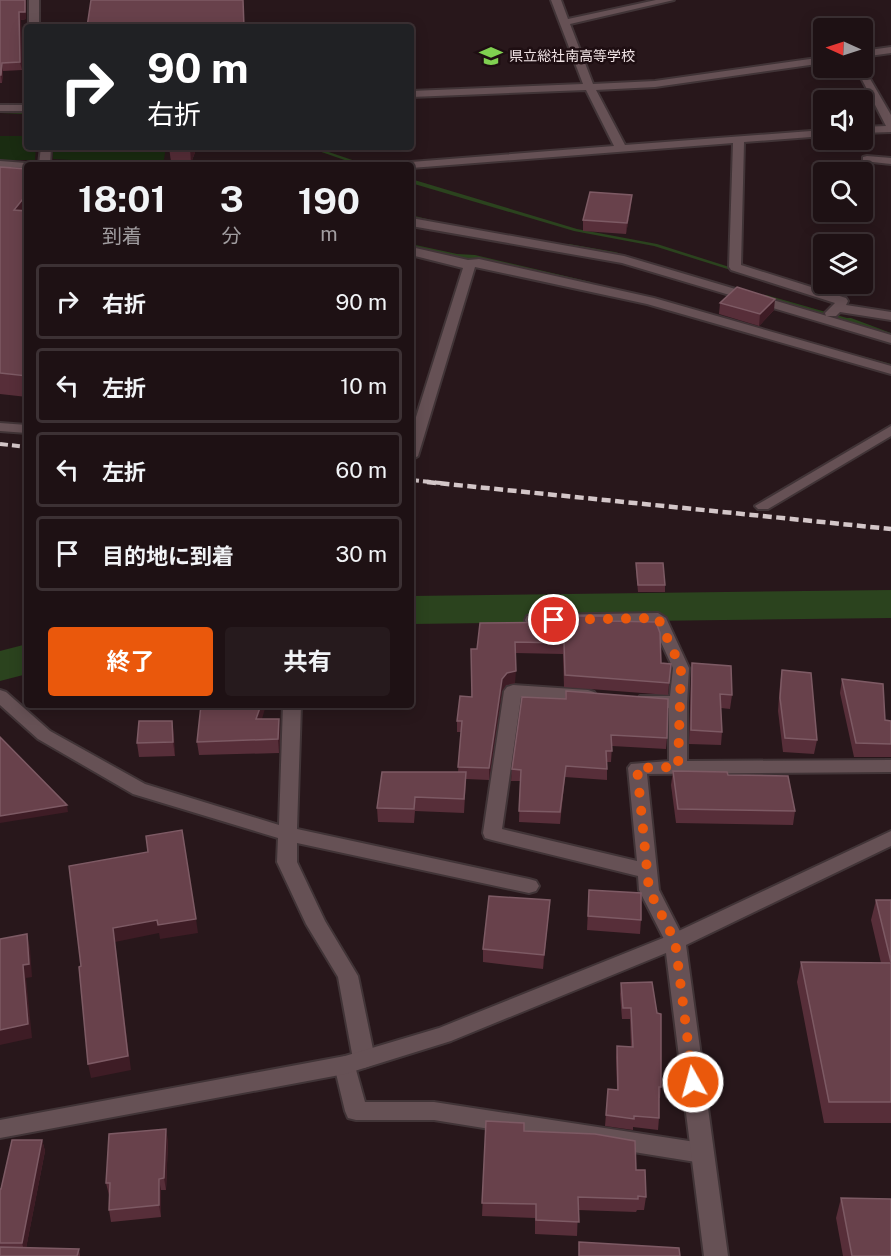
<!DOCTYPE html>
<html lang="ja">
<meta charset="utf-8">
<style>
body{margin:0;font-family:"Public Sans","Noto Sans JP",sans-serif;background:#261a1d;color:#f1f3f6;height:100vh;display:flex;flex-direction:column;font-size:22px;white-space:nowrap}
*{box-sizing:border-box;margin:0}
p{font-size:20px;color:#a19da0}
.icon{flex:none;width:33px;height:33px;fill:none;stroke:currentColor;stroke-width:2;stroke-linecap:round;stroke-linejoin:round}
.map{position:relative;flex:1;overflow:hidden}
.panel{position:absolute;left:24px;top:162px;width:390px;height:546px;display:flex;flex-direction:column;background:#1e1114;border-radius:6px;box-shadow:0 3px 15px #0003,0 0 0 2px #3c3134}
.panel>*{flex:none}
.hud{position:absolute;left:24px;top:24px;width:390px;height:126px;border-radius:6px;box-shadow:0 3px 15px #0003,0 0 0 2px #3c3134;background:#202124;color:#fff;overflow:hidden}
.needle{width:39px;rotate:273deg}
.fabs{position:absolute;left:813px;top:18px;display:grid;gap:12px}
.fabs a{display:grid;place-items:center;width:60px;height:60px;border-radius:6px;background:#1e1114;box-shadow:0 3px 15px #0003,0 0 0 2px #3c3134;font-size:30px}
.pin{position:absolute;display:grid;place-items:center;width:51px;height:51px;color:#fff;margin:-26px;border:3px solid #fff;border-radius:50%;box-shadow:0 2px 6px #0007}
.me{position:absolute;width:66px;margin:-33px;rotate:353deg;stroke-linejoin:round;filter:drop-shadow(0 0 4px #0008)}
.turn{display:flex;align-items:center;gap:21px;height:126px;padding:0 24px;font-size:27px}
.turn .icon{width:78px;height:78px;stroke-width:2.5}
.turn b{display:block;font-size:42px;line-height:51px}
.eta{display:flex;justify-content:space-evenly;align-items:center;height:102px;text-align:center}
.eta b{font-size:36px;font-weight:700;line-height:42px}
.action{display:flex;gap:12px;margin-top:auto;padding:12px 24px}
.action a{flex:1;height:69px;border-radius:6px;background:#ea580c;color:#fff;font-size:24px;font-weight:700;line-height:69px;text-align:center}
.action a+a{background:#261a1d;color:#f1f3f6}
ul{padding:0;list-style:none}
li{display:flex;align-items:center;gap:18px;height:75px;margin:0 12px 9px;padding:0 12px;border:3px solid #3c3134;border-radius:6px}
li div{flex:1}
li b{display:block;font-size:22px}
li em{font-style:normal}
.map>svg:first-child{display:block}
.green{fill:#1a2c11}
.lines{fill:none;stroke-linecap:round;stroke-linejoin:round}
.stream{fill:#2b431e;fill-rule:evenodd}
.river{fill:#2b431e;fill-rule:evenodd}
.minor-casing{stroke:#413437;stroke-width:4}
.tertiary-casing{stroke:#413437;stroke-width:4}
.minor{fill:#665155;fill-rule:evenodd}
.tertiary{fill:#665155;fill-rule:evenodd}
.rail-far1{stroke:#d3c6c8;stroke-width:4;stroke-dasharray:8 4;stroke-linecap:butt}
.rail{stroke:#d3c6c8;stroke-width:4.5;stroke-dasharray:9 4.5;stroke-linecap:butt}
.wall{fill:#572e39}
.shaded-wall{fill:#3e1c25}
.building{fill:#68414b;stroke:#7d5a64;stroke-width:1.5}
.route{stroke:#ea580c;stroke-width:10;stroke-dasharray:0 18}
.labels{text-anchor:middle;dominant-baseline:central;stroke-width:5;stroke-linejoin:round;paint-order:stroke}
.far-poi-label{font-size:14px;fill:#f0e3e5;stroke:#1e0e12;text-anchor:start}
</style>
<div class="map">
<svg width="891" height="1256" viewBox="0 0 891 1256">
<rect width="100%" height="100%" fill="#28171b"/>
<!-- green -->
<g class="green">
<polygon points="0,136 27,136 27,147 36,147 35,160 0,160"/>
<polygon points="53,147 166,147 163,165 53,159"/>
</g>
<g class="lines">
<!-- stream -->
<g class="stream">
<polygon points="0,111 27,112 27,114 0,113"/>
<polygon points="307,147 314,147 367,165 359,165"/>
<polygon points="411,179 577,229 657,244 742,271 739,273 737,272 654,246 574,231 411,183"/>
<polygon points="411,215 435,221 436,222 433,224 411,219"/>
<polygon points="411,244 457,254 475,255 591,282 594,284 591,286 475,259 457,258 411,248"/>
<polygon points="569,244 615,252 746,291 743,293 741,292 612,255 567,247 566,246"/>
<polygon points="766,295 847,318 851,318 891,333 891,337 852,322 848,322 764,298 764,296"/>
<polygon points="858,355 891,364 891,368 856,358 856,356"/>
</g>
<!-- river -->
<g class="river">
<polygon points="891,590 891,618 411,624 411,596"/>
<polygon points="27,644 27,674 0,681 0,651"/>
</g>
<!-- minor casing -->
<g class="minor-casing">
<g id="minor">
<rect x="29" y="0" width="10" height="27"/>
<polygon points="551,0 561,0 568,19 656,0 674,0 570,24 593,84 655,81 824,57 824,63 655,87 596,90 625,145 824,130 824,136 744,142 741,265 846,298 848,301 846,305 891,312 891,320 840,312 836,316 826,316 825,313 835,303 731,270 729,267 733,143 411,168 411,165 405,165 411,162 614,146 586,90 411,97 411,91 583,84"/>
<polygon points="891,47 891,53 862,57 862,51"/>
<polygon points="862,65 891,115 891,132 862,133 862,127 886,126 856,68 862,68"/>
<rect x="0" y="105" width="27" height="6"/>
<polygon points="41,147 51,147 50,165 27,165 27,168 0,167 0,161 39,164"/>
<polygon points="867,156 891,158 891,164 863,161 863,157"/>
<polygon points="411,218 624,256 891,335 891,343 622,263 411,226"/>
<polygon points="411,247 468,260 479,259 654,298 891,366 891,374 647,304 475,267 418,456 411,460 411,433 463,268 411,255"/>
<polygon points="0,423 27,425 27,433 0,431"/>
<polygon points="891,426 891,436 768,509 758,509 755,506"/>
<polygon points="658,613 666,618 689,668 687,703 687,761 891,760 891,772 647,774 659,890 685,941 682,946 675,949 668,946 665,941 639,890 638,876 492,840 485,838 483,833 504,691 507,687 513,685 588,690 594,692 597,696 594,700 588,702 521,697 502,829 637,861 628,768 631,764 669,761 669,708 640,704 637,700 640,696 670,696 673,668 652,623 533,625 527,624 525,620 527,616 533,615"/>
<polygon points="0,690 6,692 50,731 145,784 279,825 283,705 301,705 297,829 529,879 536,881 539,886 536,891 529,893 297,843 297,862 325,921 358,976 375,1059 372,1065 364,1068 356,1065 353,1059 338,977 306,924 277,862 278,838 133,794 38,739 0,705"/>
<polygon points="345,1056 353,1059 365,1102 434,1102 702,1143 710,1146 713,1153 710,1160 702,1163 434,1120 356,1120 348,1118 345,1111 334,1065 337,1059"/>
</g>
</g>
<!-- tertiary casing -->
<g class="tertiary-casing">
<polygon id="tertiary" points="891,831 891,846 686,945 728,1256 704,1256 666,953 451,1041 345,1074 0,1138 0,1120 345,1056 439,1028 668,936"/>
</g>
<!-- minor -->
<use href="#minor" class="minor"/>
<!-- tertiary -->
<use href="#tertiary" class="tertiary"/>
<!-- rail-far1 -->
<g class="rail-far1">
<polyline points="0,444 27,447"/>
<polyline points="411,480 441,483"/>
</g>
<!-- rail -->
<polyline class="rail" points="427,482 891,529"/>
</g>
<!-- wall -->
<g class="wall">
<polygon points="0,0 26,19 21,20 22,70 3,71 2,83 0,83"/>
<polygon points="169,147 197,147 191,163 171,162"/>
<polygon points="0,167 27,169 27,397 0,394"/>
<polygon points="631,206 626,234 583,231 583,220"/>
<polygon points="720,303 774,310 759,326 719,314"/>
<polygon points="636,563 665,585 665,592 638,592 636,569"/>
<polygon points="575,616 608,621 661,663 671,664 668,695 564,687 563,654 515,653 515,683 506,685 502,691 489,780 466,779 464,813 415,811 414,823 378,822 377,808 458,772 461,732 457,732 457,721 471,697 477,649 574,622"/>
<polygon points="692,663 732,695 730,709 721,708 722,732 721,745 689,744 691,677"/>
<polygon points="782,670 817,740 814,754 783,752 778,711 780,684"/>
<polygon points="842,679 885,720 891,721 891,757 854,757 840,693"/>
<polygon points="566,691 667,738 666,749 612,746 611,762 607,762 607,780 565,777 560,824 519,822 520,781 511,781 512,769 565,699"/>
<polygon points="262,719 280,732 279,753 199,755 197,742"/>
<polygon points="172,721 175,756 139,757 137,743"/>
<polygon points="673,771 728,775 795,811 793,825 676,823 671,785"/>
<polygon points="589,890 641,920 640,934 587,930"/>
<polygon points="550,900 543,969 483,962 483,949"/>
<polygon points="876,900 891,900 891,1123 824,1123 797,982 801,962 881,963 871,920"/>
<polygon points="652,982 661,1087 660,1098 659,1098 659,1118 658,1130 633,1127 633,1130 605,1126 608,1089 617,1090 616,1057 617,1046 631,1047 630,1019 622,1019 620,994 621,983"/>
<polygon points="486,1121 524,1131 636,1170 646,1197 644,1210 637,1210 636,1212 578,1210 577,1236 535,1234 535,1218 482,1216"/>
<polygon points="42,1140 45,1151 26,1248 79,1249 80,1256 0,1256 0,1189 1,1189"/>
<polygon points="168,1140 166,1190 161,1190 161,1217 111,1222 109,1210 110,1195 109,1195 106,1183"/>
<polygon points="841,1198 891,1256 843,1256 836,1218"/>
</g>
<!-- shaded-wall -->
<g class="shaded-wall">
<polygon points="25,0 26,0 26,19 21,20 22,70 20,62 19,12"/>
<polygon points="2,63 3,71 2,83 1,75"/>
<polygon points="190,147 197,147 191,163"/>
<polygon points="27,194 27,218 14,210"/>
<polygon points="632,195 631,206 626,234 627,223"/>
<polygon points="775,299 774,310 759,326 760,314"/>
<polygon points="516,671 515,683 506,685 502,691 489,780 489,768 502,679 507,673"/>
<polygon points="261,705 266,705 258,733 256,719"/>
<polygon points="279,719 280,732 279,753 278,739"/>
<polygon points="172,721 174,734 175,756 173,742"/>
<polygon points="67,805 68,812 0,823 0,816"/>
<polygon points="550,900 549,914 543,969 544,955"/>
<polygon points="196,919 198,933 160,939 159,933 115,942 131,1070 91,1078 88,1064 113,928 157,920"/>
<polygon points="27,934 30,948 32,977 26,978 32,1038 0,1045 0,1030 23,965"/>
<polygon points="166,1129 168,1140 166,1190 164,1178"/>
<polygon points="42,1140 45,1151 25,1254 22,1243"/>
<polygon points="159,1179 161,1190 161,1217 159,1205"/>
</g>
<!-- building -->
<g class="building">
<polygon points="0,0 25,0 25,12 19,12 20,62 2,63 1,75 0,75"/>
<polygon points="91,0 243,0 244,27 87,27"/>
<polygon points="0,167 27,169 27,194 14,210 27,211 27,376 0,373"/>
<polygon points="590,192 632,195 627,223 583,220"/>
<polygon points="737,287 775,299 760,314 720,303"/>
<polygon points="636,563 663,563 665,585 638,585"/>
<polygon points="575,616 608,616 608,621 656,622 660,633 661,663 671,664 669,683 565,675 564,643 515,642 516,671 507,673 502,679 489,768 458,767 462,721 457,721 460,696 472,697 471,649 477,649 480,623 575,622"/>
<polygon points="692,663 731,666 732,695 720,694 722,732 691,730"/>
<polygon points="782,670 811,673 817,740 785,738 780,698"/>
<polygon points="842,679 883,684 885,720 891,721 891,744 856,743"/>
<polygon points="566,691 668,699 667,738 611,735 612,751 606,751 607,769 566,766 560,812 519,811 521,770 512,769 522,697 566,699"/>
<polygon points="201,705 261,705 256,719 279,719 278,739 197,742"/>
<polygon points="139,721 172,721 173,742 137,743"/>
<polygon points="0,737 67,805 0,816"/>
<polygon points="673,771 727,772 728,775 788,776 795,811 678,809"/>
<polygon points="382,772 466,772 464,799 415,797 414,809 377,808"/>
<polygon points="182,830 196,919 158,925 157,920 113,928 128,1056 88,1064 79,967 81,966 69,866 148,852 146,836"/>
<polygon points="589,890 641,893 641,920 588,916"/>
<polygon points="489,896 550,900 544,955 483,949"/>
<polygon points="876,900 891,900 891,962"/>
<polygon points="27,934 29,964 23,965 28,1024 0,1030 0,939"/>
<polygon points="801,962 891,963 891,1102 829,1102"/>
<polygon points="652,982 657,1013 661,1014 661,1087 659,1087 659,1118 634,1116 634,1119 606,1115 608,1089 618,1090 617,1046 633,1047 631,1008 623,1008 621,983"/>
<polygon points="486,1121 524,1123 524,1131 595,1134 635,1141 636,1170 645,1170 646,1197 638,1196 638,1199 578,1197 579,1222 536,1220 536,1204 482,1203"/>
<polygon points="166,1129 164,1178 159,1179 159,1205 109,1210 110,1183 106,1183 109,1134"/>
<polygon points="12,1140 42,1140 22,1243 0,1243 0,1189 1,1189"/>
<polygon points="841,1198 891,1199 891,1256 852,1256"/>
<polygon points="579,1242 679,1248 680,1256 579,1256"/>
<polygon points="0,1247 79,1249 77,1256 0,1256"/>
</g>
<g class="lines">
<!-- route -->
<polyline class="route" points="554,620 658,618 681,668 678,767 637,768 649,890 675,941 693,1082"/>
</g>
<!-- icons -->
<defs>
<g id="school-bare" transform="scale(1.8)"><path d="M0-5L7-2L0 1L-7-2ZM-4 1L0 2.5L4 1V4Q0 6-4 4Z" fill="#80d051" stroke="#1e0e12" stroke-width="2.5" paint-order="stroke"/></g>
</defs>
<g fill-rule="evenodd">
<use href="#school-bare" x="491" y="56"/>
</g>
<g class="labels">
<!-- far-poi labels -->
<g class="far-poi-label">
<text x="509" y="56">県立総社南高等学校</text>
</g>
</g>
</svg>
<div class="fabs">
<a><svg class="needle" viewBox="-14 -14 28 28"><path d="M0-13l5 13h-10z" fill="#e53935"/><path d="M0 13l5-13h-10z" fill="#a19da0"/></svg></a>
<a><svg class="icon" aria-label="sound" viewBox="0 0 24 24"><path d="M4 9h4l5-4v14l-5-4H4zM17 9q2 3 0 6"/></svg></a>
<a><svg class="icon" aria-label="search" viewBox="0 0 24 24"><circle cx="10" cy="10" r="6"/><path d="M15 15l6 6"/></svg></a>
<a><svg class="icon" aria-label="layers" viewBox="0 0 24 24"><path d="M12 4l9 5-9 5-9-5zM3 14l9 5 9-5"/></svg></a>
</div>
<div class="pin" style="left:554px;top:620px;background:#d93025"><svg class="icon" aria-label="arrive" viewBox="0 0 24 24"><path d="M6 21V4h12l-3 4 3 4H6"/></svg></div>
<svg class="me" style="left:693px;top:1082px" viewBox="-20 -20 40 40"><circle r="17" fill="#ea580c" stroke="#fff" stroke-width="3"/><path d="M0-11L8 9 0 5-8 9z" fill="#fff"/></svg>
<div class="hud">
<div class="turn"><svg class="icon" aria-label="right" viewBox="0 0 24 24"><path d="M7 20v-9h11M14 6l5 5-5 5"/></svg><div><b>90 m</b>右折</div></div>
</div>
<section class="panel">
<div class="eta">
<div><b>18:01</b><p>到着</p></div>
<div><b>3</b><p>分</p></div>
<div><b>190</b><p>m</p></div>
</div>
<ul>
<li><svg class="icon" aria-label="right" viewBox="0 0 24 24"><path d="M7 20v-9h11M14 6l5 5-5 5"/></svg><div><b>右折</b></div><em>90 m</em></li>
<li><svg class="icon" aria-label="left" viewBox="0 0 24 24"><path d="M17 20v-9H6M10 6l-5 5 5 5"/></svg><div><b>左折</b></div><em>10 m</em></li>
<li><svg class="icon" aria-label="left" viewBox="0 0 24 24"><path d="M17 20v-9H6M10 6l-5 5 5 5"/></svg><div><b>左折</b></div><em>60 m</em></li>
<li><svg class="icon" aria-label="arrive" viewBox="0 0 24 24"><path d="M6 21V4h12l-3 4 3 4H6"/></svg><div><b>目的地に到着</b></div><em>30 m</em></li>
</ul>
<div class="action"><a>終了</a><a>共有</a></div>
</section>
</div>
